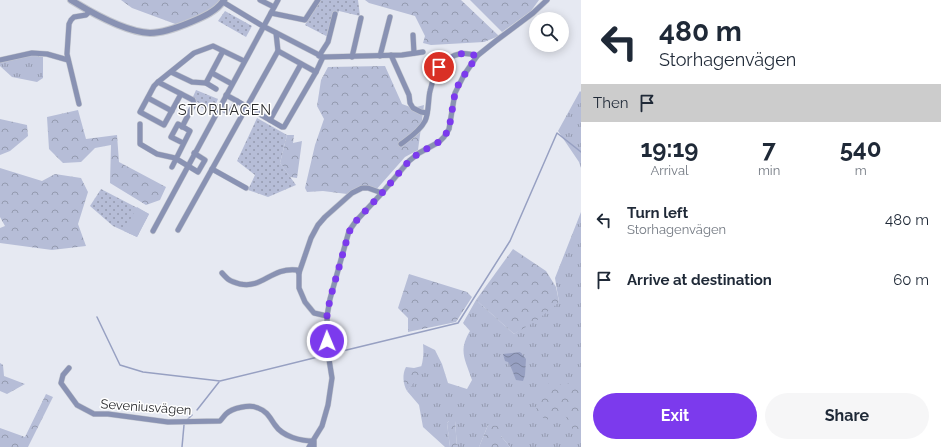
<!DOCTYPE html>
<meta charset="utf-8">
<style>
body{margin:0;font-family:Raleway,sans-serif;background:#f6f6f7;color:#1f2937;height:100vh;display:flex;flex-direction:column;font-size:15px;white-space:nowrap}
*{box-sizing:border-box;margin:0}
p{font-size:13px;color:#747a83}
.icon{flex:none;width:22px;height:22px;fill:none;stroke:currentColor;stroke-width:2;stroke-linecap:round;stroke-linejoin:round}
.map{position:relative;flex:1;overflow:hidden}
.drawer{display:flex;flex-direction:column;background:#fff;width:360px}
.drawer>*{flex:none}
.top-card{background:#fff;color:#1f2937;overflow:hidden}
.buttons{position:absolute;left:529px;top:12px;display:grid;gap:8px}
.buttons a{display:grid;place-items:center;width:40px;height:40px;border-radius:50%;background:#fff;box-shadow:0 2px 10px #0003;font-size:20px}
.pin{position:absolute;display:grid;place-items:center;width:34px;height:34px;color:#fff;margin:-17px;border:2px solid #fff;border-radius:50%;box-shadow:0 1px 4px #0007}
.me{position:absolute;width:44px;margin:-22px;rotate:359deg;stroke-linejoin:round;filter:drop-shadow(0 0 3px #0008)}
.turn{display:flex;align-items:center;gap:14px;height:84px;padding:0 12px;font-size:18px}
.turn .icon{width:52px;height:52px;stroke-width:2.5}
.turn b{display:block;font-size:28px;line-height:34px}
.then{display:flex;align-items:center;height:38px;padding:0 12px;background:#0003;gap:8px;font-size:15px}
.eta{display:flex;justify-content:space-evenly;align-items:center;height:68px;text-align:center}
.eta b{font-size:24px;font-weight:700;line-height:28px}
.cta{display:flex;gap:8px;margin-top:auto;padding:8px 12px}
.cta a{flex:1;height:46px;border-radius:24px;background:#7c3aed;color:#fff;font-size:16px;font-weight:700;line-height:46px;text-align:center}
.cta a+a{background:#f6f6f7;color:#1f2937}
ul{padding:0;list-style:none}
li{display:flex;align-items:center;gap:12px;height:60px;padding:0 12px}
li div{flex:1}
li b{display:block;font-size:15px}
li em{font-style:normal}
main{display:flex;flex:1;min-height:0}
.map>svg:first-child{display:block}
.grass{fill:url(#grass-tufts)}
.forest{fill:url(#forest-crowns)}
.park{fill:url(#park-dots)}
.pitch{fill:#b6bdd7}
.water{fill:url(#water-waves)}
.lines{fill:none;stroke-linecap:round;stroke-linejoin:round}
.stream{stroke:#97a0c2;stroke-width:1.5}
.minor-casing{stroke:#c4c7cf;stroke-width:6}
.tertiary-casing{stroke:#c4c7cf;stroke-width:8}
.minor{stroke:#8992b3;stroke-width:5}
.tertiary{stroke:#8992b3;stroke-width:6}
.route{stroke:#7c3aed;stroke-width:7;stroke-dasharray:0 12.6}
.labels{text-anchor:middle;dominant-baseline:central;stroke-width:3;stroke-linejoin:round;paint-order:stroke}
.street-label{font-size:13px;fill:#2b2c2f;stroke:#fff}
.neighbourhood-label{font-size:14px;letter-spacing:1px;fill:#2b2c2f;stroke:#fff}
</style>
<main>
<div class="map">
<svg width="581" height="447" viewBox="0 0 581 447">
<defs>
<pattern id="grass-tufts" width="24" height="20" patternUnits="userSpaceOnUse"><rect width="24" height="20" fill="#b6bdd7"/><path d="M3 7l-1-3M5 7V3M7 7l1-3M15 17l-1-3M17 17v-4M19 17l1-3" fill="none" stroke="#949aaf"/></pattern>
<pattern id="forest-crowns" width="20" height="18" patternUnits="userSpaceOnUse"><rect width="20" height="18" fill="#b6bdd7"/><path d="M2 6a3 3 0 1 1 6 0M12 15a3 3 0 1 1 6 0" fill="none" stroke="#949aaf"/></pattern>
<pattern id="park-dots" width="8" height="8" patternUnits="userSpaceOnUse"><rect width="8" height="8" fill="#b6bdd7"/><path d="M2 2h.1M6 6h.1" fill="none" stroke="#949aaf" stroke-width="1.8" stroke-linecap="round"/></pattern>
<pattern id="water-waves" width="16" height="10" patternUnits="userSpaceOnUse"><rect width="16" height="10" fill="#97a0c2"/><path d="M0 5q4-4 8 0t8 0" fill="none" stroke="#7b839e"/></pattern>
</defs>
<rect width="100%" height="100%" fill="#e6e9f2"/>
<!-- grass -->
<g class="grass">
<polygon points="32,55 43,57 43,78 37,82 12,77 0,66 0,61"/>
<polygon points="580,91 581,92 581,168 579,162 558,131"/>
<path d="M581,212V447H510L501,436L488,425L479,447H457L455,421H449L447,423L450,447H445L423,427L419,405L407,391C419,375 425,365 423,344L435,350L442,364L448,383L467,389L472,380C465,359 458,351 470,331L463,323L476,300L514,334L559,302L555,278Z"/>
</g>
<!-- forest -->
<g class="forest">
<polygon points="121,0 222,0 207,14 178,25 132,8"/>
<polygon points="365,0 461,0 499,36 484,42 431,45 423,43 425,36 415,16 369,3"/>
<polygon points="470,0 539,0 531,11 502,32"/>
<polygon points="385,66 402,104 413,108 424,105 418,150 405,157 375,191 365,190 347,194 323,191 307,192 305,188 315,145 324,119 317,106 321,80 328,67"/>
<polygon points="78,110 86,139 117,135 119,162 166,187 160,200 146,205 110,183 111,145 95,148 81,162 63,163 49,149 47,117"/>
<polygon points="0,119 27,125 28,136 10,151 0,155"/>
<polygon points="287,135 294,135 293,143 302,141 297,178 290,177 280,163"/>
<polygon points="0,168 42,181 55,174 81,178 88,192 78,224 86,246 52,250 0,243 0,228 5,226 0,217"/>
<polygon points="513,249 546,271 556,287 559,302 536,321 514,334 476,300"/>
<polygon points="409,274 467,292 472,297 456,322 408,332 408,318 398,308"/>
<polygon points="0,363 3,365 4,376 25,384 7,394 0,391"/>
<path d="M422,366L419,376L407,391C403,384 402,374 406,367L414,368Z"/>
<path d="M555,377H559L560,385L563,389L570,381H575L581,378V430L575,431L573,430L564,413C558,412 552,415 547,420L536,413L538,394Z"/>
<polygon points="46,394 53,397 28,447 0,447 0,428 25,437"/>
<polygon points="449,421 455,421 457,447 450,447 447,423"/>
<polygon points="488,425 501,426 501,436 510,447 479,447"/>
</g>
<!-- park -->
<g class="park">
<polygon points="318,0 358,0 360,16 339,11 328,37 305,25"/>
<polygon points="225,11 252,26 246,37 218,21"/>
<polygon points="196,90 218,99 212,112 200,107 199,103 192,99"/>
<polygon points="257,118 287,135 280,163 296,185 268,197 248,190 255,175 237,161"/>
<polygon points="101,189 149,214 137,237 113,226 90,206"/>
</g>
<!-- pitch -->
<polygon class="pitch" points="137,207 149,214 137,237 124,231"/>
<!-- water -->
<path class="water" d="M520,352L526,359L525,375L523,381L516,380C514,375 511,366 508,362L505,361L503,354Z"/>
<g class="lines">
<!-- stream -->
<g class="stream">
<polyline points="97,317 120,365 143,372 220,381 326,355"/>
<polyline points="330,354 458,323 510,241 557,133 581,152"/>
<polyline points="197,410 219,382"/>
<polyline points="187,420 192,415"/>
<polyline points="182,447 184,425"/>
</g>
<!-- minor casing -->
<g class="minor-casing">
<g id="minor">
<polyline points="260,0 274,7"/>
<polyline points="223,2 261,25 323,57 402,55 423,52"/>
<polyline points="271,13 305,20 318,0"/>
<polyline points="276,33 278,51 316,72 323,57"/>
<polyline points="413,35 414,53"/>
<polyline points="391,55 409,95 410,103 413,108 421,112 427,113"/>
<polyline points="319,56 328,42 335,14"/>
<polyline points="380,56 390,17"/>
<polyline points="352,57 361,18"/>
<polyline points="0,60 32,53 47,54 68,60"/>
<polyline points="171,72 192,82 206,83 216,89"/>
<polyline points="212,73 232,84"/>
<polyline points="158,82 193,100 194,104 182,127"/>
<polyline points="206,83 223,51"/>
<polyline points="181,94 164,125 140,112 154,86 158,82 194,53 213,46 244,61"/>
<polyline points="148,98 172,111"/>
<polyline points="237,101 282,127 284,127 316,72"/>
<polyline points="79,104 67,54 69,24 71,20 74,17 86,15 90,11"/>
<polyline points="219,107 230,113 237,101 226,95"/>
<polyline points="270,120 301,64"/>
<polyline points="140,124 140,144 157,154 175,158 198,172 205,160 194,153"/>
<path d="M401,144C409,138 420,131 425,121C429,114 428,99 430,91C435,68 451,46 477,56"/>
<polyline points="172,167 190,131 178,124 171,137 183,143"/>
<polyline points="212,169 246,188"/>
<polyline points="178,230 278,51"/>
<polyline points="153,231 278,0"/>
<path d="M222,273C229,281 230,281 240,284C263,289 271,267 297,270L299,273"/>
<polyline points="327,316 314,313 305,302 299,288 299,273 311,238 318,225 325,217 352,193 362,188 368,188 382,193"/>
<path d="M69,368L63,375L61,383L77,405L94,414H108L168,422L220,421C222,419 224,416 226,414C232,408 250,404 258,408C267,411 270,418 275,425C283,437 301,441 314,441V447"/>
<polyline points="309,447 322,426 328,405 332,378 328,353 327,316 330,299 349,231 356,221 382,193 409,161 419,153 439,142 444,137 449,129 455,93 464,75 477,56 497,40 533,13 547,0"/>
</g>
</g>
<!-- tertiary casing -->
<g class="tertiary-casing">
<path id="tertiary" d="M71,0C92,13 125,32 150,33C164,33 179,27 191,22C203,17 217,11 224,0"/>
</g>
<!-- minor -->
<use href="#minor" class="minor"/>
<!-- tertiary -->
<use href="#tertiary" class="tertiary"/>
</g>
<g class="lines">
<!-- route -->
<path class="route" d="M327,341V316L330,299L349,232L356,221L382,193L409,161L419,153L439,142L444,137L449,129L455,93L459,83L477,56C461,50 450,56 439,67"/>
</g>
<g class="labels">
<!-- street labels -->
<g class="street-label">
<text transform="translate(146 407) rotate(4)">Seveniusvägen</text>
</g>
<!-- neighbourhood labels -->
<g class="neighbourhood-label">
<text x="225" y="110">STORHAGEN</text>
</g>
</g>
</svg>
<div class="buttons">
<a><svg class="icon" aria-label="search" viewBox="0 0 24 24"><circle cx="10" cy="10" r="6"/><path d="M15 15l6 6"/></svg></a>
</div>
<div class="pin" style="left:439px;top:67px;background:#d93025"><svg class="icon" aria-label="arrive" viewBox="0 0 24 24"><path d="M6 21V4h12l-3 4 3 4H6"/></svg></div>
<svg class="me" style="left:327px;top:341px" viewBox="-20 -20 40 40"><circle r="17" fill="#7c3aed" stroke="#fff" stroke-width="3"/><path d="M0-11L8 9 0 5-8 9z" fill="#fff"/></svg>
</div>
<section class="drawer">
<div class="top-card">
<div class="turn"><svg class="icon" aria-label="left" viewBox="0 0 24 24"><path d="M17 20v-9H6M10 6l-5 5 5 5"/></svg><div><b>480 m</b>Storhagenvägen</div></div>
<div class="then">Then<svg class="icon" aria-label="arrive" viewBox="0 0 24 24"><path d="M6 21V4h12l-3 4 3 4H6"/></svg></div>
</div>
<div class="eta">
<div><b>19:19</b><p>Arrival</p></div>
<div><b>7</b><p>min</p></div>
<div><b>540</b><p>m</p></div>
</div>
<ul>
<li><svg class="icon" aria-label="left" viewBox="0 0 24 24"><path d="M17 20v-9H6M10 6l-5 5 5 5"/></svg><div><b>Turn left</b><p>Storhagenvägen</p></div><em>480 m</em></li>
<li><svg class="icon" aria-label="arrive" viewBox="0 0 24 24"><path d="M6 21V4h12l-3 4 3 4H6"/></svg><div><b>Arrive at destination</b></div><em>60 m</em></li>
</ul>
<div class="cta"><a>Exit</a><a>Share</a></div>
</section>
</main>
